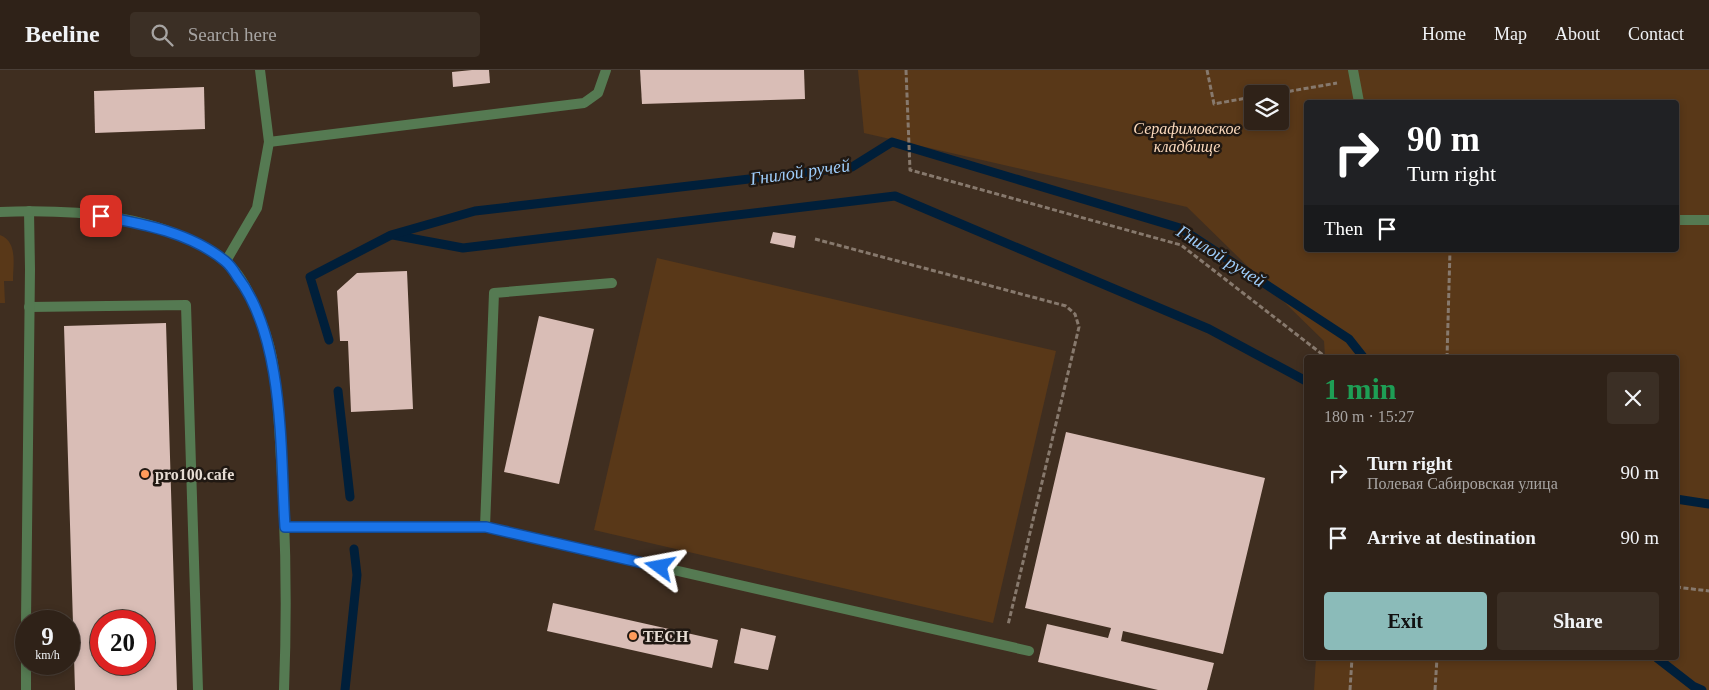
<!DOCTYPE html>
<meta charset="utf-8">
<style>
body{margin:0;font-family:Georgia,serif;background:#3b2f25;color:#f1f3f6;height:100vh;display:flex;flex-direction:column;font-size:19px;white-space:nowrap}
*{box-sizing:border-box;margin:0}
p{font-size:16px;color:#a7a4a2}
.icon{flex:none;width:28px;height:28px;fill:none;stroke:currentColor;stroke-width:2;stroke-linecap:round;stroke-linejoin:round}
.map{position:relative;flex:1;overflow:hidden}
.sheet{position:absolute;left:1304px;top:285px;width:375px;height:305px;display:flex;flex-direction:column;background:#2f2218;border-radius:5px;box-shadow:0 2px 8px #0003,0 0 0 1px #4a3f37}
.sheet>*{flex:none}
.banner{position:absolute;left:1304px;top:30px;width:375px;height:152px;border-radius:5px;box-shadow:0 2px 8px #0003,0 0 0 1px #4a3f37;background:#202124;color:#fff;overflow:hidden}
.buttons{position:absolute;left:1244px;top:15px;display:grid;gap:10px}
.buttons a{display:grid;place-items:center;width:45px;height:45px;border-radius:5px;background:#2f2218;box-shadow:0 2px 8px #0003,0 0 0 1px #4a3f37;font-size:25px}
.speed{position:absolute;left:15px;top:540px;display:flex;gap:10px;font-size:25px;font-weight:700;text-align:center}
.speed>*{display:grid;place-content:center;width:65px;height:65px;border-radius:50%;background:#2f2218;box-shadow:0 2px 8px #0003,0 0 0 1px #4a3f37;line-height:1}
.speed small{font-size:12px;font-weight:400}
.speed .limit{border:8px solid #d22;background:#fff;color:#111}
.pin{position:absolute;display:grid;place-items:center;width:42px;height:42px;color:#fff;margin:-21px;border-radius:10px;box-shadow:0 2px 8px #0006}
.me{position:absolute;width:55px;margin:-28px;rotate:283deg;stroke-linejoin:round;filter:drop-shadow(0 0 4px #0008)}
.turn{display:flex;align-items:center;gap:18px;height:105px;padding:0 20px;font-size:22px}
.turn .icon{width:65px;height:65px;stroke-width:2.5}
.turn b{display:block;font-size:35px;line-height:42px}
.then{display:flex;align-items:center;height:48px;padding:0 20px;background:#0003;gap:10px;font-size:19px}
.round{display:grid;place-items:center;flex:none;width:52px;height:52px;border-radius:5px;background:#3b2f25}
.overview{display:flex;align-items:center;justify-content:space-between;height:85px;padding:0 20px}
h1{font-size:30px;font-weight:800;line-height:38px;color:#1e9e55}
.primary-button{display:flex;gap:10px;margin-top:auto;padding:10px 20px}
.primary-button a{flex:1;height:58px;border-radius:5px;background:#8bbbb9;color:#111;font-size:20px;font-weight:800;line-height:58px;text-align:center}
.primary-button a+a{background:#3b2f25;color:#f1f3f6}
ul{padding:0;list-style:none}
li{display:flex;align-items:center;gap:15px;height:65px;padding:0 20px}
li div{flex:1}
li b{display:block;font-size:19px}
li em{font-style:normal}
header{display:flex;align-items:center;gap:30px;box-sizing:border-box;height:70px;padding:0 25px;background:#2f2218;border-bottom:1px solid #4a3f37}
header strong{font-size:24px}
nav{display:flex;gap:28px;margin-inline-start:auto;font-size:18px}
.search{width:350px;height:45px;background:#3b2f25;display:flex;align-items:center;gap:12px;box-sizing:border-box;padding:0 18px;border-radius:5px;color:#a7a4a2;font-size:19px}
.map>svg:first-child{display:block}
.green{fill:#593818;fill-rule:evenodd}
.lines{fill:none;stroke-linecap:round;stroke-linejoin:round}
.stream{stroke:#001f3a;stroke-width:9}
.building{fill:#d9bdb6;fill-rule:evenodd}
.path{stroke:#87796d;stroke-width:3;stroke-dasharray:5 2.5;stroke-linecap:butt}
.service{stroke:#557a52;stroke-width:10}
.tertiary{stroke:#557a52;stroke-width:10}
.route-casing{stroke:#114b97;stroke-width:12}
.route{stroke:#1a73e8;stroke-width:9}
.poi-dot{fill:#ff9b5b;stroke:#201812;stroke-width:2}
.labels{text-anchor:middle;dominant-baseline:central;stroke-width:5;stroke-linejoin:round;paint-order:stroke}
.park-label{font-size:16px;font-style:italic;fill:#fcdabd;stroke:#201812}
.poi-label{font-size:16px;font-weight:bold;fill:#e6dcd3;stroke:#201812;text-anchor:start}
.water-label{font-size:18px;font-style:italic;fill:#9ecdfb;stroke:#201812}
</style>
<header>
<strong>Beeline</strong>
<div class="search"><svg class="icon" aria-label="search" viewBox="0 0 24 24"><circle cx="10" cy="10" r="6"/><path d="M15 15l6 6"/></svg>Search here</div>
<nav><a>Home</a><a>Map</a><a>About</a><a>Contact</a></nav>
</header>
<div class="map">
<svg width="1709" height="620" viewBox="0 0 1709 620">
<rect width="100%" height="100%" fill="#3f2e20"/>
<!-- green -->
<g class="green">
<path d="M858,0H1709V620H1314L1316,588H1676V288L1325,287L1324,271L1187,137L864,63ZM1252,24H1280V51H1252ZM1306,32H1676V180H1306Z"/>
<path d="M0,165C18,172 13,194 13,211H4L5,233H0Z"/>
<polygon points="657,188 1056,281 993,553 594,460"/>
</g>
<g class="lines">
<!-- stream -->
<g class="stream">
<polyline points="393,165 463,178 895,126 1209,259 1306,311"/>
<polyline points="329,270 310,207 391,165 475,141 852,97 892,72 1180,158 1349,269 1364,288"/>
<polyline points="338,321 350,427"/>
<polyline points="1676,429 1709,434"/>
<polyline points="1657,588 1693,616 1702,620"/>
<polyline points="345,620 357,505 354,479"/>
</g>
</g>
<!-- building -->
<g class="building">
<polygon points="472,0 489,0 490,13 453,17 452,2"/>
<polygon points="640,0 804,0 805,29 642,34"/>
<polygon points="204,17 205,59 95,63 94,21"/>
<polygon points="773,162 796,166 794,178 770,173"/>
<polygon points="407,201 413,339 351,342 348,271 340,271 337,221 357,203"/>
<polygon points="539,246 594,259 559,414 504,402"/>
<path d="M166,253L177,620H75L64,256ZM101,551H144V594H101Z"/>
<polygon points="1066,362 1265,408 1223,584 1123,561 1121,571 1214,593 1207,620 1158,620 1038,592 1047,554 1108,568 1111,558 1025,538"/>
<polygon points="553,533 718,570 712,598 547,561"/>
<polygon points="741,558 776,566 768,600 734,593"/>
</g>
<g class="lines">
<!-- path -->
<g class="path">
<polyline points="906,0 910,100 1181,175 1327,288"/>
<polyline points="1207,0 1214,34 1252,27"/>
<polyline points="1274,24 1337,13"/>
<polyline points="815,169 1066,236 1075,244 1079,257 1008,555"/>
<polyline points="1447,288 1450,180"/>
<polyline points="1676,517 1709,521"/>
<polyline points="1350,620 1352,588"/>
<polyline points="1435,620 1437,588"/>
</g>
<!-- service -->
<g class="service">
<polyline points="1353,0 1359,32"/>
<polyline points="269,72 584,33 598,23 606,0"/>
<polyline points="1676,150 1709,150"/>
<polyline points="226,191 257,138 269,72 260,0"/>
<polyline points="29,237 186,235 198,620"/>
<polyline points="285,457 485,457 1029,581"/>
<polyline points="485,457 494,223 612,213"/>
<polyline points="26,551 30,199 29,141"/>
<polyline points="26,620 26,568"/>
</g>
<!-- tertiary -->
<path class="tertiary" d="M0,142C74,139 163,144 225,191C247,207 267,262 272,288C278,321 279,356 281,390C286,466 287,543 284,620"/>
</g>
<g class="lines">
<!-- route casing -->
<g class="route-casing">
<path id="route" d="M101,146C144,154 191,163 225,191C230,195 234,201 237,206C285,269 280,380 285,457H486L660,497"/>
</g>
<!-- route -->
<use href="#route" class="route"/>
</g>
<!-- markers -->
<g class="poi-dot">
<circle cx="145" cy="404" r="5"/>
<circle cx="633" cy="566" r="5"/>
</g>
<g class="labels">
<!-- park labels -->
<g class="park-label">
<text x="1187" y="58">Серафимовское<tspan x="1187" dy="18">кладбище</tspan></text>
</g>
<!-- poi labels -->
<g class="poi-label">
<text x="155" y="404">pro100.cafe</text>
<text x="643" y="566">TECH</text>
</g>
<!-- water labels -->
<g class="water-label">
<text transform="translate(800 102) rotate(-8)">Гнилой ручей</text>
<text transform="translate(1221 186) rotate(32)">Гнилой ручей</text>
</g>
</g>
</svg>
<div class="buttons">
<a><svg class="icon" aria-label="layers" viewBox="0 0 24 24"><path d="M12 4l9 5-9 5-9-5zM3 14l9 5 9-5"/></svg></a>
</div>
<div class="speed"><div>9<small>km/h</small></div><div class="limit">20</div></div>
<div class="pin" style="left:101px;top:146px;background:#d93025"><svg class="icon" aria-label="arrive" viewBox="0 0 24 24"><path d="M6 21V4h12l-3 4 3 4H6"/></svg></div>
<svg class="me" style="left:660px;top:497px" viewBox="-20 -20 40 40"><path d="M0-17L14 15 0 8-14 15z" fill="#1a73e8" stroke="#fff" stroke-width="4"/></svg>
<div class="banner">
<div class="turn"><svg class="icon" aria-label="right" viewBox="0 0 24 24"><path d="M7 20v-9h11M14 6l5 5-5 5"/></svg><div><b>90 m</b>Turn right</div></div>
<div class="then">Then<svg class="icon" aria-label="arrive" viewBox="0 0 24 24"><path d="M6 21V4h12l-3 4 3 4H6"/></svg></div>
</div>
<section class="sheet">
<div class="overview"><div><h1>1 min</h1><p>180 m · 15:27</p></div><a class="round"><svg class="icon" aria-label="close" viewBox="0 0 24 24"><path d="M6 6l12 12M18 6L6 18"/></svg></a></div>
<ul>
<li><svg class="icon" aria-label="right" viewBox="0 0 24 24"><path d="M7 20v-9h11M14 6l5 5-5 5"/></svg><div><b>Turn right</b><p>Полевая Сабировская улица</p></div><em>90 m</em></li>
<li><svg class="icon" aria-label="arrive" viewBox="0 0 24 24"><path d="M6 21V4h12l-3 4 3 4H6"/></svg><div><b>Arrive at destination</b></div><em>90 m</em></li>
</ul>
<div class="primary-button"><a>Exit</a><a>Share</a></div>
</section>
</div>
